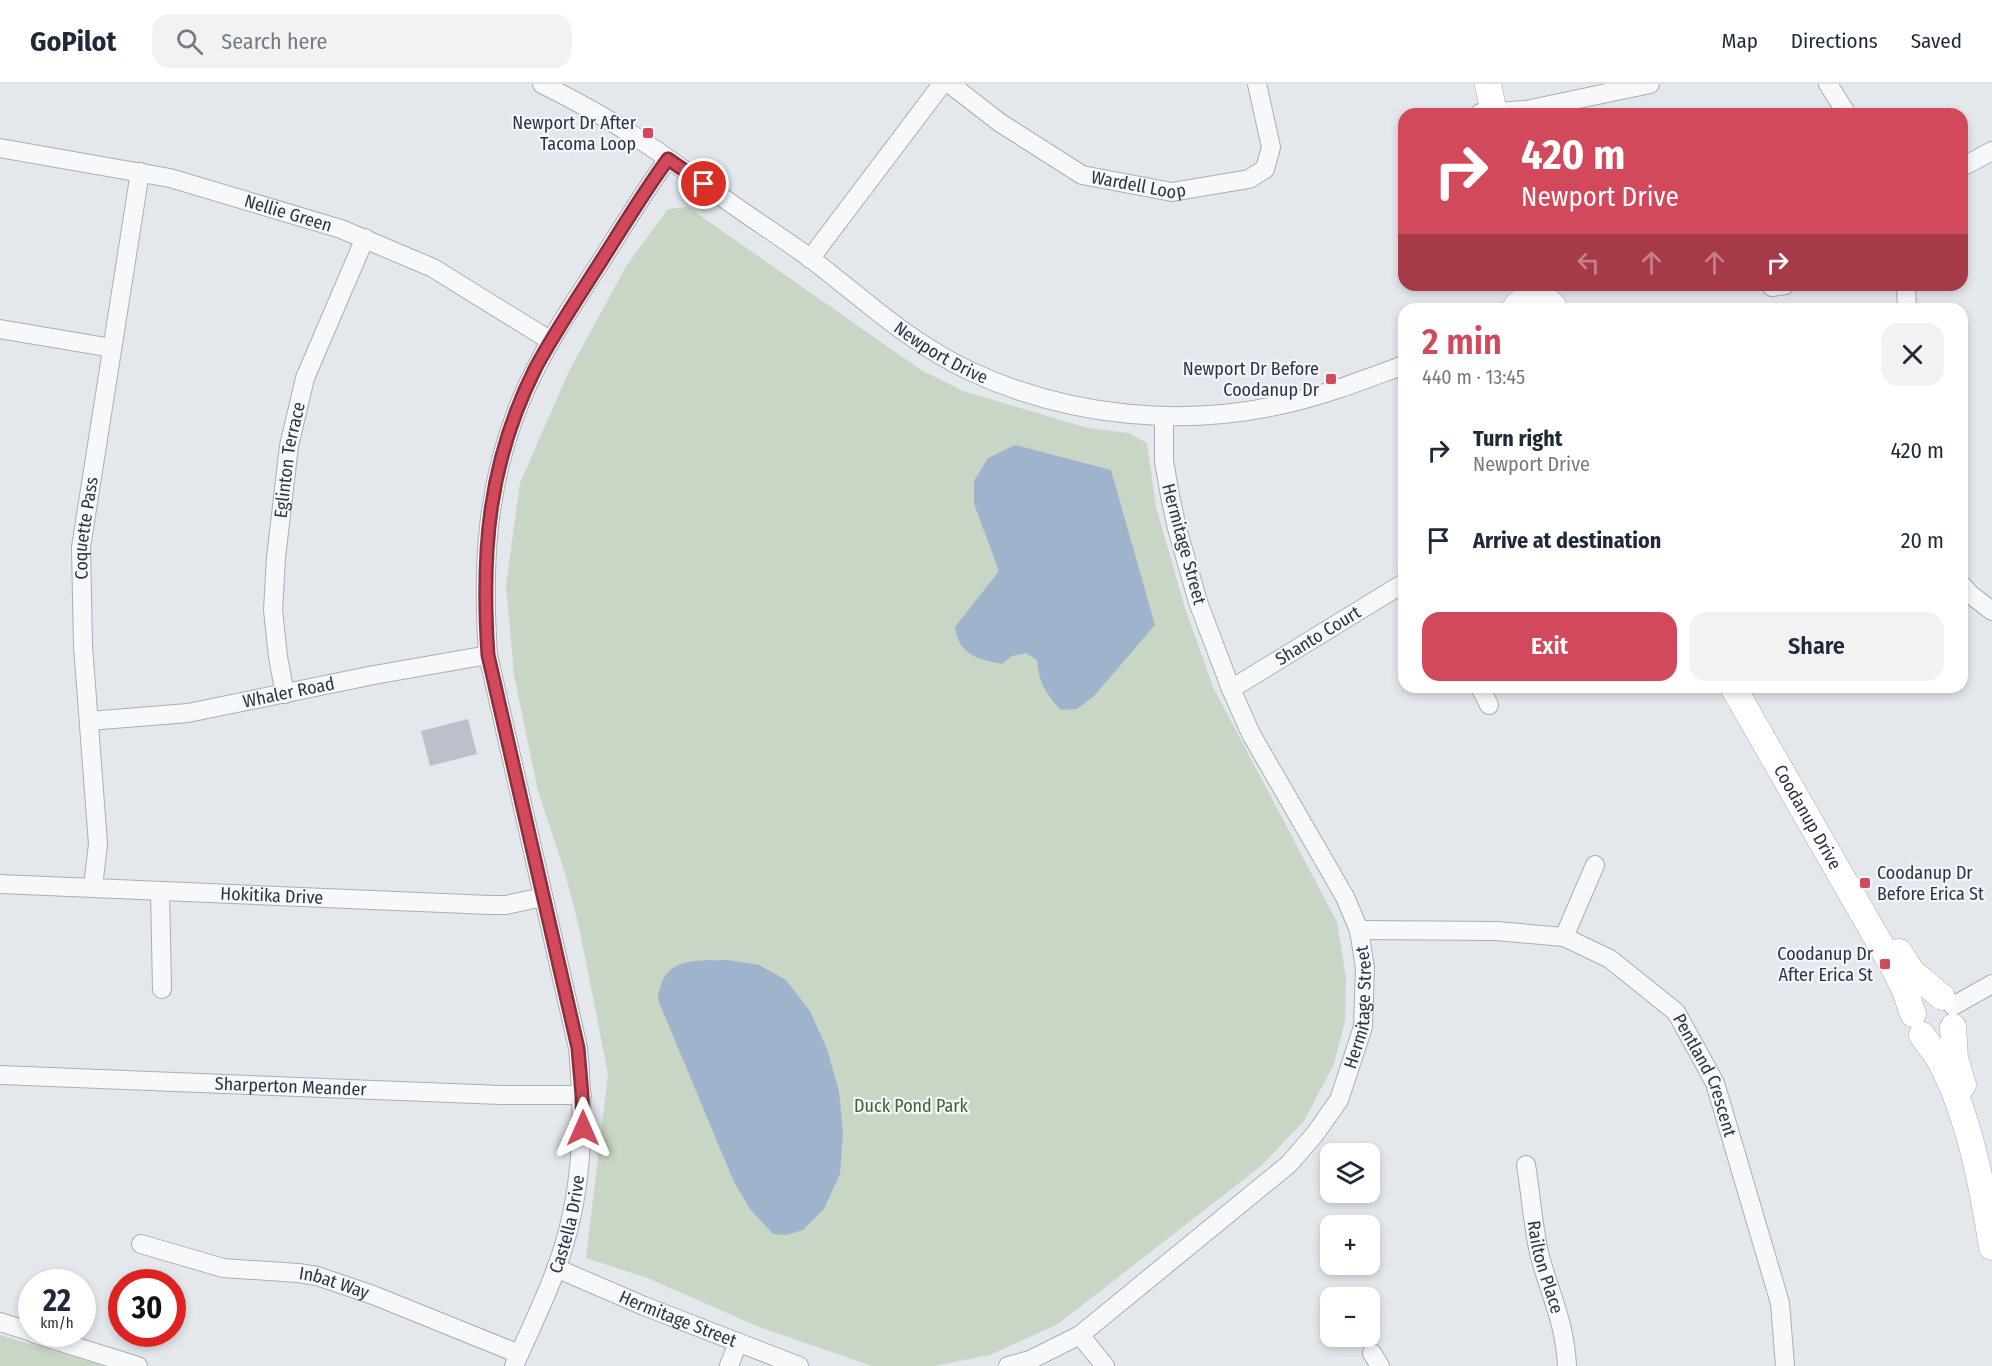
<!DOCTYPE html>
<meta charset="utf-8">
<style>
body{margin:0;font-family:"Fira Sans Condensed",sans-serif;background:#f2f2f3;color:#1f2937;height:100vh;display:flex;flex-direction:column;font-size:22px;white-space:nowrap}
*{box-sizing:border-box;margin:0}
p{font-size:20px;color:#747a83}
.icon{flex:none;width:33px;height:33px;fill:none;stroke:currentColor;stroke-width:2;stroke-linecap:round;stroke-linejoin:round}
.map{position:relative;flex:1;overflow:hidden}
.details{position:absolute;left:1398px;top:219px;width:570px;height:390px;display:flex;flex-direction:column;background:#fff;border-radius:18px;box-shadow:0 3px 9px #0003}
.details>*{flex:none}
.hud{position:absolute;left:1398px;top:24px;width:570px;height:183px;border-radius:18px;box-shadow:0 3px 9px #0003;background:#d1495b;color:#fff;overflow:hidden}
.tools{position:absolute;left:1320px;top:1059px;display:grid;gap:12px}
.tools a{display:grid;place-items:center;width:60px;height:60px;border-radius:12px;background:#fff;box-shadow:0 3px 9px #0003;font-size:30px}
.speed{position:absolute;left:18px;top:1185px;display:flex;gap:12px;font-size:30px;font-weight:700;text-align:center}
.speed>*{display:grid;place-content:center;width:78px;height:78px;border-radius:50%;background:#fff;box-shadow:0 3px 9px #0003;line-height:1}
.speed small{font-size:15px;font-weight:400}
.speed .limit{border:9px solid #d22;background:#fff;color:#111}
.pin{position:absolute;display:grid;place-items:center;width:51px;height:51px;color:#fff;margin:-26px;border:3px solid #fff;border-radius:50%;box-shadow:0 2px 6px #0007}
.me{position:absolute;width:66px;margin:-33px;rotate:0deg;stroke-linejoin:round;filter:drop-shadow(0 0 4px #0008)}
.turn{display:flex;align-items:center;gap:21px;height:126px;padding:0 24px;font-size:27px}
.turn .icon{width:78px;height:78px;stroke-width:2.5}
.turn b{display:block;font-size:42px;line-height:51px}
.lanes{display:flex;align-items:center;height:57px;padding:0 24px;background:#0003;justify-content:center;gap:30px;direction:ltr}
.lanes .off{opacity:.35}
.round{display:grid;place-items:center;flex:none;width:63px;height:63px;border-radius:18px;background:#f2f2f3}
.overview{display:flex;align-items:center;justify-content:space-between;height:102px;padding:0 24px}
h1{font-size:36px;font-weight:600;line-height:45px;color:#d1495b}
.action{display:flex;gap:12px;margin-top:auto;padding:12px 24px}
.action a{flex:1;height:69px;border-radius:18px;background:#d1495b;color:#fff;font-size:24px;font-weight:600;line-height:69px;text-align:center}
.action a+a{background:#f2f2f3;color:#1f2937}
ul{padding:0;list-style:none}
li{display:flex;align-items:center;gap:18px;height:90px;padding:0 24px}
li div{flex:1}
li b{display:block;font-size:22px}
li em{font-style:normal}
header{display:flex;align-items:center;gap:36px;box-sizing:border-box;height:84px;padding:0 30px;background:#fff;border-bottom:2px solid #e0e1e3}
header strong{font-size:28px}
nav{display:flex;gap:33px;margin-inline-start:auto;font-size:21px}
.search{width:420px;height:54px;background:#f2f2f3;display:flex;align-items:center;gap:15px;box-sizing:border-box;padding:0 21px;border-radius:18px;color:#747a83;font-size:22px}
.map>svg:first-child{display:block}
.green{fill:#c9d6c5}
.water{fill:#9fb4cc}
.building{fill:#bbc0ca}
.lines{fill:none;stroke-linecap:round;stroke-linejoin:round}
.street-casing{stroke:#a9aeb7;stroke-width:20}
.secondary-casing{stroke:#a9aeb7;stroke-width:27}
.street{stroke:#f7f8fa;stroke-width:18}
.secondary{stroke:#fff;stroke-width:26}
.route-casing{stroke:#882f3b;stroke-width:15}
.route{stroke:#d1495b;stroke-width:10}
.poi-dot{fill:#d1495b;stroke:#f4f6f9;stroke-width:2}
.labels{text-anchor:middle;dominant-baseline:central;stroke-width:4.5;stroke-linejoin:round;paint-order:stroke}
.poi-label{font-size:18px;fill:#2b3445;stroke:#f4f6f9;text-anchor:end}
.street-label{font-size:18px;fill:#2b3445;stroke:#f4f6f9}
.park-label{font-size:18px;fill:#3f6138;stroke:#f4f6f9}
</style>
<header>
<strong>GoPilot</strong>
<div class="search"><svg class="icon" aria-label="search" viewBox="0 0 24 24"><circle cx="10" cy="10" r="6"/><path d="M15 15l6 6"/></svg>Search here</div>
<nav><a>Map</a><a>Directions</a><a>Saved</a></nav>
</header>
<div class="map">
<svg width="1992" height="1282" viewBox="0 0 1992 1282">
<rect width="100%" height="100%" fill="#e4e7ec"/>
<!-- green -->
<g class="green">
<polygon points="688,123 921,286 963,307 1088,344 1129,349 1147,359 1156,423 1185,524 1213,603 1337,838 1346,894 1345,937 1334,980 1304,1037 1261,1082 1058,1240 990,1271 933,1282 872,1282 759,1243 650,1195 586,1174 608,990 579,843 565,789 538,707 514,591 506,501 520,399 569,287 627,181 668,125"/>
<polygon points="0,1251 105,1282 0,1282"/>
</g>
<!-- water -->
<g class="water">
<path d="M1015,361L1111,386L1155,541L1094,612L1077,625L1061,626C1046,609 1039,600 1037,576L1026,569L1012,572L1002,580C977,575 959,571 955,543L999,487L974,420V397L988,374Z"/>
<path d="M728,876L759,881L786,896L810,927L827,965L839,1007L843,1049L840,1090L824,1125L803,1146L786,1151L773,1150L750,1125L734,1098L658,916C662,872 693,877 728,876Z"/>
</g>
<!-- building -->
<polygon class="building" points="468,635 477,670 430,682 421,647"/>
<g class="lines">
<!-- street casing -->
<g class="street-casing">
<g id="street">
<path id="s1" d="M542,0C572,15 602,31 631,50C662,69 692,92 722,113C751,134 781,153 810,174C864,215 909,259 972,288C1070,333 1184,344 1289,319C1328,310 1366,295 1404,281"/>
<path id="s2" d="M950,0L999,38L1082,91L1172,108L1249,95L1265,85L1271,63L1257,0"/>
<polyline points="1828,0 1847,30"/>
<polyline points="1480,29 1526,26 1650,0"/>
<path id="s3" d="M0,64L170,94L341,145L433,184L551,257"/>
<polyline points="1962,83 1992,67"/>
<polyline points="810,175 942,0"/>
<polyline points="1906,201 1907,225"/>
<polyline points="1772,203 1785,201"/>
<polyline points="0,245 112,264"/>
<polyline points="1962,501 1970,510 1992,527"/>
<polyline points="1480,603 1489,621"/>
<path id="s4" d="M1231,605L1404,499"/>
<path id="s5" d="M285,610L278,573L273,526L276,474L289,362L305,294L365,154"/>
<path id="s6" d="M89,637L188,629L374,591L488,571"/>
<path id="s7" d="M0,800L490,821H506L543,813"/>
<path id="s8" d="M93,803L98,760L83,562L81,463L140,88"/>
<polyline points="160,808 162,905"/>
<path id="s9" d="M1359,846L1496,847L1564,853L1610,875L1676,928L1715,999L1780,1219L1785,1282"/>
<polyline points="1564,853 1595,781"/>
<polyline points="1953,922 1992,900"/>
<path id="s10" d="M0,991L501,1011H582"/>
<path id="s11" d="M1526,1081C1531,1110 1533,1145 1540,1173C1551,1212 1565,1240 1567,1282"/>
<path id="s12" d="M141,1160L223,1184L298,1189L317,1192L373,1211L519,1270"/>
<path id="s13" d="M556,1184L644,1222L799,1282"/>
<polyline points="0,1238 32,1248"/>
<polyline points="35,1250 138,1282"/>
<polyline points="1080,1251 1105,1282"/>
<polyline points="1372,1269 1380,1282"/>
<path id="s14" d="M514,1282C528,1250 544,1218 556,1185C583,1113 585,1040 578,964L488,571C482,481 486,401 521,316C541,268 570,225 598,182C621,146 643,109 668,75"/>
<polyline points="729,1282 738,1258"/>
<path id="s15" d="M1008,1282L1030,1276L1080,1251L1289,1080L1315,1050L1339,1016L1363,943L1365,884L1359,846L1345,813L1251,650L1231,605L1198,518L1177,444L1170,412L1164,377V332"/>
</g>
</g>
<!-- secondary casing -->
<g class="secondary-casing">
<g id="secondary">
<polyline points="1488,0 1494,30"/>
<path d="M1515,225C1525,209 1544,209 1555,225"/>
<path id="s16" d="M1733,603L1894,884L1905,906L1913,930"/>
<polyline points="1899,868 1912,888 1942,913"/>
<polyline points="1953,943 1955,974 1963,1001"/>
<path d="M1922,951C1928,960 1935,968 1940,977C1969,1030 1983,1105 1992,1163"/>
</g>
</g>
<!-- street -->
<use href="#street" class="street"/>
<!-- secondary -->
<use href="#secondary" class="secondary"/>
</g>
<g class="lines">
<!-- route casing -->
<g class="route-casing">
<path id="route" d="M583,1044L582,1011L578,964L488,571C481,467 488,378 536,283C555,248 577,215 598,182C621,146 643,109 668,75L704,100"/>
</g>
<!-- route -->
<use href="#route" class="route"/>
</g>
<!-- markers -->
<g class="poi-dot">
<rect x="642" y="43" width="12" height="12" rx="3"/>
<rect x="1325" y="289" width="12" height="12" rx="3"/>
<rect x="1859" y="793" width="12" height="12" rx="3"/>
<rect x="1879" y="874" width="12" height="12" rx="3"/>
</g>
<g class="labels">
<!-- poi labels -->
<g class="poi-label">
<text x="636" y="39">Newport Dr After<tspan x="636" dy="21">Tacoma Loop</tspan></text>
<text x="1319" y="285">Newport Dr Before<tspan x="1319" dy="21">Coodanup Dr</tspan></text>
<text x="1877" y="789" text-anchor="start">Coodanup Dr<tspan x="1877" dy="21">Before Erica St</tspan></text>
<text x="1873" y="870">Coodanup Dr<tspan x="1873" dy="21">After Erica St</tspan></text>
</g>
<!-- street labels -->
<g class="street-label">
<text stroke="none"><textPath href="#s2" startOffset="218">Wardell Loop</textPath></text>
<text stroke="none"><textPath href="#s3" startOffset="296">Nellie Green</textPath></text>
<text stroke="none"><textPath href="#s1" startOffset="482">Newport Drive</textPath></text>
<text stroke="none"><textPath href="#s5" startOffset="236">Eglinton Terrace</textPath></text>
<text stroke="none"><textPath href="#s8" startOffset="360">Coquette Pass</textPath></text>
<text transform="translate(1184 460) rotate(75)">Hermitage Street</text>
<text stroke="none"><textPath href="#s4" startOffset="102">Shanto Court</textPath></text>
<text stroke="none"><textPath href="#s6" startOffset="202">Whaler Road</textPath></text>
<text stroke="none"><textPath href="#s16" startOffset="150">Coodanup Drive</textPath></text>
<text stroke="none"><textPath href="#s7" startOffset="272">Hokitika Drive</textPath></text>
<text stroke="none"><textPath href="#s15" startOffset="526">Hermitage Street</textPath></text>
<text stroke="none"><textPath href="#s9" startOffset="411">Pentland Crescent</textPath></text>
<text stroke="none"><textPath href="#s10" startOffset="291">Sharperton Meander</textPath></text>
<text stroke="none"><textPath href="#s14" startOffset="152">Castella Drive</textPath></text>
<text stroke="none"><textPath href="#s11" startOffset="104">Railton Place</textPath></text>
<text stroke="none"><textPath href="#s12" startOffset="198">Inbat Way</textPath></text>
<text stroke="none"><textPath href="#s13" startOffset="132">Hermitage Street</textPath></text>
</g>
<!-- park labels -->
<g class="park-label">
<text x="911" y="1022">Duck Pond Park</text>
</g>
</g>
</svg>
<div class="tools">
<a><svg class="icon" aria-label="layers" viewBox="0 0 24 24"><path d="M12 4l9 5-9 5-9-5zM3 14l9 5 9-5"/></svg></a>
<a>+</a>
<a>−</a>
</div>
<div class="speed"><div>22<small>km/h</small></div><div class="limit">30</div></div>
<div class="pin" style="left:704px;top:100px;background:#d93025"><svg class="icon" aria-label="arrive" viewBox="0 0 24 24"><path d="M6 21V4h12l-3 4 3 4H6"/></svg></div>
<svg class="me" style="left:583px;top:1044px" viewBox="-20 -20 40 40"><path d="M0-17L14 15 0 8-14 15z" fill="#d1495b" stroke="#fff" stroke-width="4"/></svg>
<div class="hud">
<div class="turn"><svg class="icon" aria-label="right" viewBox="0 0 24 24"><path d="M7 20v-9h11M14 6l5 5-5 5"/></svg><div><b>420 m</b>Newport Drive</div></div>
<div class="lanes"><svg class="icon off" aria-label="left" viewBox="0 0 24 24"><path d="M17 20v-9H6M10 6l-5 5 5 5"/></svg><svg class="icon off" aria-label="ahead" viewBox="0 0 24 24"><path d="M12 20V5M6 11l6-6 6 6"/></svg><svg class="icon off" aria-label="ahead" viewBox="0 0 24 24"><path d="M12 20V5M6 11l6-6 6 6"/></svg><svg class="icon" aria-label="right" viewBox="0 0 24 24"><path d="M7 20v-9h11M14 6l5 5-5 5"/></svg></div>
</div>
<section class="details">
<div class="overview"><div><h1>2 min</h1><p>440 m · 13:45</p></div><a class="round"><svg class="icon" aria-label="close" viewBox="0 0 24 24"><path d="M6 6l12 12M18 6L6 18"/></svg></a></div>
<ul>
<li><svg class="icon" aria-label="right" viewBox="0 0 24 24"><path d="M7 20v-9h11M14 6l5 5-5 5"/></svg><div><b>Turn right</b><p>Newport Drive</p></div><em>420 m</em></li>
<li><svg class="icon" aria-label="arrive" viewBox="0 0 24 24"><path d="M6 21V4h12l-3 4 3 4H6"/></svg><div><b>Arrive at destination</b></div><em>20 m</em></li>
</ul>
<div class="action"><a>Exit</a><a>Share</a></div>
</section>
</div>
